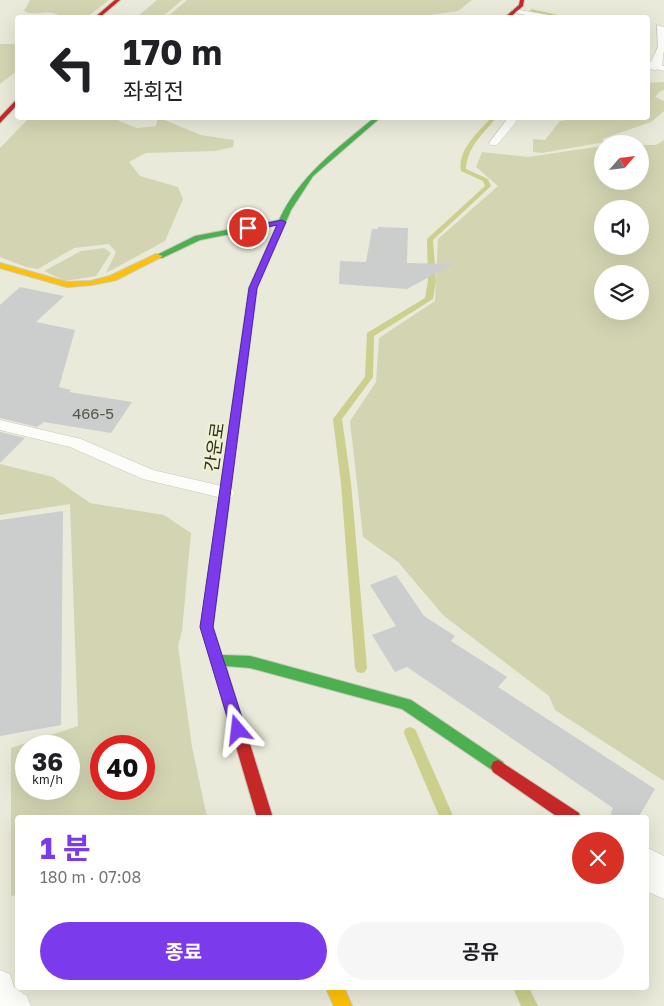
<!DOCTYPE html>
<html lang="ko">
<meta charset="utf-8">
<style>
body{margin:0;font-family:"Golos Text","Noto Sans KR",sans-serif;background:#f6f6f6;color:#202124;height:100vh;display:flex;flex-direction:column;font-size:19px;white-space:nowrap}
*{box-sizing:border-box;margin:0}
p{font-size:16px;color:#757577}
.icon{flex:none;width:28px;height:28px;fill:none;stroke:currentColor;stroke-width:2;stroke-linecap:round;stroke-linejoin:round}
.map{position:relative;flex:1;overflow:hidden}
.panel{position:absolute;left:15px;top:815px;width:634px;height:175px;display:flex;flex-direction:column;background:#fff;border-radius:5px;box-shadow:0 5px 20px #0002}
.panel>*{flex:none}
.guide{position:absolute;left:15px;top:15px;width:635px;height:105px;border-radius:5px;box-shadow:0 5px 20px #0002;background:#fff;color:#202124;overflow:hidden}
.needle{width:32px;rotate:62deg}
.tools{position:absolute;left:594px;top:135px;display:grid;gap:10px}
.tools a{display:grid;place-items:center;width:55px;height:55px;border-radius:50%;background:#fff;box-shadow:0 5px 20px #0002;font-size:25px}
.speed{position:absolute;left:15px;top:735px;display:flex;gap:10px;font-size:25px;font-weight:700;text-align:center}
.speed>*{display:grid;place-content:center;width:65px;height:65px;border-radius:50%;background:#fff;box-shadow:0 5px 20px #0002;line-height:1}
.speed small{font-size:12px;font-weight:400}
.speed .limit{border:8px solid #d22;background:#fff;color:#111}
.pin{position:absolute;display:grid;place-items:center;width:42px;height:42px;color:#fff;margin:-21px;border:2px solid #fff;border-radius:50%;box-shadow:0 1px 5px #0007}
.me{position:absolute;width:55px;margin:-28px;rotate:343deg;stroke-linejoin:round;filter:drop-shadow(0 0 4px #0008)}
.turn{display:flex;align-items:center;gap:18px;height:105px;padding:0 25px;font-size:22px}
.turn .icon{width:65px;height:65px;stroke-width:2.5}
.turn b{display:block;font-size:35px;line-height:42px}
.round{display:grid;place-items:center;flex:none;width:52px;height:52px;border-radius:26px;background:#f6f6f6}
.headline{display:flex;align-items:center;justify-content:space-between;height:85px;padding:0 25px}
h1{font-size:30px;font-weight:700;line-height:38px;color:#7c3aed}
.primary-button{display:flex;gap:10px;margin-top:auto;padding:10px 25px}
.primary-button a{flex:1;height:58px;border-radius:30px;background:#7c3aed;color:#fff;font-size:20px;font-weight:700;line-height:58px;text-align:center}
.primary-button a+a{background:#f6f6f6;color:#202124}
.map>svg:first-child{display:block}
.green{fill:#d3d5b2;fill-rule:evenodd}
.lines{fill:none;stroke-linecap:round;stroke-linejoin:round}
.stream{fill:#cccf8d;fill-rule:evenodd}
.building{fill:#cbcecc}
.lane-casing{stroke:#c7c8bb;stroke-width:1}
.street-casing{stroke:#c7c8bb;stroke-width:1}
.fast-casing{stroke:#c7c8bb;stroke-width:2}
.slow-casing{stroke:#c7c8bb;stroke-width:2}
.jam-casing{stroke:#c7c8bb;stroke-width:2}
.lane{fill:#fcfcf9;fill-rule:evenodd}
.street{fill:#fcfcf9;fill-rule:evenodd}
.fast{fill:#4caf50;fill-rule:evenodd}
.slow{fill:#ffc107;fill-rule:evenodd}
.jam{fill:#c62828;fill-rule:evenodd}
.route{fill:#7c3aed;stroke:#51269a}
.labels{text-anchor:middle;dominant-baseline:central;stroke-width:4.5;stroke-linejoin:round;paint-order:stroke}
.number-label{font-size:15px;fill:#55574d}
.street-label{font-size:18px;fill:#2e2f23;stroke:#eff1d2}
</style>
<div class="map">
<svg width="664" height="1006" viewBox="0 0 664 1006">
<rect width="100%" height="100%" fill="#e9ead9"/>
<!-- green -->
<g class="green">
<path d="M30,0H109L87,17L54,18L58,15C47,9 35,17 24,11Z"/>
<polygon points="157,0 182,0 162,17 137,17"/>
<polygon points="187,0 472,0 458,11 417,17 167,17"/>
<polygon points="0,44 18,44 17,71 0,84"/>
<polygon points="664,82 664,90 659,92 655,97 664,101 664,111 651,122 602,139 605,142 542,153 533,152 533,139 545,140 560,121 581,118 648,118 648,83"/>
<polygon points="29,118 112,118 137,128 156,126 157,120 162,119 201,135 234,140 233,147 216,151 146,153 129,162 140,176 178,187 183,199 165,241 106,273 116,252 109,244 74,248 38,269 26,267 0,257 0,148"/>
<path d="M664,140V781L555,710L549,696L444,616L398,562L363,537L350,421L376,382L379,338L435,301L438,239L498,186L476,167L482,152L528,157L602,146V181H640V145H656ZM602,209H640V246H602ZM602,274H640V311H602Z"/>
<polygon points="104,248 111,253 96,276 65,281 44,271 81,251"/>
<path d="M0,464L53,477L90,503L164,515L191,533L182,631L178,646L192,747L207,817L18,818L17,895L11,896V748L78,726L70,504L0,515ZM26,746H69V789H26ZM101,746H144V789H101Z"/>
</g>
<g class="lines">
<!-- stream -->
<g class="stream">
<polygon points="531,9 567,17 569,18 559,18 530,11"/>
<path d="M491,118H496C483,134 467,147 466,169L488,179L491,186L433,240L436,281L433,299L374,336L373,377L342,419L351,483L367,668L365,672L361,673L357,672L355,668L341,483L333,419L365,377L367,333L425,298L428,281L427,239L485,186L483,181L461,171C457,151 478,132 491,118Z"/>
<polygon points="410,727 415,729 454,818 440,818 404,733 405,729"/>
<polygon points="513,988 529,988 538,1006 521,1006"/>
</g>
</g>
<!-- building -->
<g class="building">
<polygon points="378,227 408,228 407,263 453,264 407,289 339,284 340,261 366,262 372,229 378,229"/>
<polygon points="20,287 64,296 36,322 75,330 59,387 71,390 69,392 132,402 111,433 44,422 37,427 0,418 0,305"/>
<polygon points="0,432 25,438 0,463"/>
<polygon points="63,511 61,725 0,736 0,520"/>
<polygon points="396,575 424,616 455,636 451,641 507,677 498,687 655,789 638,818 609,818 613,808 494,726 407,667 395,672 372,635 396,626 370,585"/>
</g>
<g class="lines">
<!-- lane casing -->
<g class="lane-casing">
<g id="lane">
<polygon points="514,9 554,16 557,18 539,18 512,12 512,10"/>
<polygon points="657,25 664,27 664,52 662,52 658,50"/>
<polygon points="653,64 664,66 664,71 653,68"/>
<polygon points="508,118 516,118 516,122 497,145 491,145 489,143"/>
<polygon points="0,420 81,439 153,470 226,487 232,489 235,493 232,497 226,499 143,479 70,447 0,430"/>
<polygon points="0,970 10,974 14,987 27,996 31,1006 0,1006"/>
</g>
</g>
<!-- street casing -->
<g class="street-casing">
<g id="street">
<polygon points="658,47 664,47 662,66 656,70 648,69 648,61 651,62"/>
<polygon points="646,847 664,856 664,899 646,891"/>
</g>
</g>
<!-- fast casing -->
<g class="fast-casing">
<path id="fast" d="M374,118H380L313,176L291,210L257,288L213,627L222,655L250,656L411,700L503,762L505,767L503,772L498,774L402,709L250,668L226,666L236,699L234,703L229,705L224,703L201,627L249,288L277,225L200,240L162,258L155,256L195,236L279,220C299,176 338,148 374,118Z"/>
</g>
<!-- slow casing -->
<g class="slow-casing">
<g id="slow">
<polygon points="156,254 163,256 116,280 91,285 67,287 0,268 0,263 67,282 91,281 110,276"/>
<polygon points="326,988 344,988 352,1006 334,1006"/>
</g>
</g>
<!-- jam casing -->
<g class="jam-casing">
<g id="jam">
<polygon points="115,0 120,0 99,18 94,18"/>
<polygon points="520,0 524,0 523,6 509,18 504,18 519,5"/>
<polygon points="18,98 18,104 0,123 0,117"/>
<polygon points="229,693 234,695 236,699 273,818 257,818 222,699 224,695"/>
<polygon points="498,760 579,813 581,818 559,818 493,772 491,767 493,762"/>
</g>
</g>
<!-- lane -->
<use href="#lane" class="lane"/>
<!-- street -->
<use href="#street" class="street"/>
<!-- fast -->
<use href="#fast" class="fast"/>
<!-- slow -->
<use href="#slow" class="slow"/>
<!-- jam -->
<use href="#jam" class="jam"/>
</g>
<!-- route -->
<polygon class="route" points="282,220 286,222 257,288 213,627 246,730 244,735 238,736 233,735 231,730 200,627 249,288 277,225 248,231 245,228"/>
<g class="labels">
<!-- number labels -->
<g class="number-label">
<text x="93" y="413">466-5</text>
</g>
<!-- street labels -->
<g class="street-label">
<text transform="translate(214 447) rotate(-82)">간운로</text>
</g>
</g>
</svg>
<div class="tools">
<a><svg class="needle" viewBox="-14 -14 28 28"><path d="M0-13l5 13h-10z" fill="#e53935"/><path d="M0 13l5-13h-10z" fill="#757577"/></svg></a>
<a><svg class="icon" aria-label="sound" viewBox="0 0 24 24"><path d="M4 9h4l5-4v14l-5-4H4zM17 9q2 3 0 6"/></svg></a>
<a><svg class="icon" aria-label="layers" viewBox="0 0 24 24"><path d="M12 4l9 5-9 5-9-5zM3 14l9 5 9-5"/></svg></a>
</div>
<div class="speed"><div>36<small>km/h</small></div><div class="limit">40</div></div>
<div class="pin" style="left:248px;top:228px;background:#d93025"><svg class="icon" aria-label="arrive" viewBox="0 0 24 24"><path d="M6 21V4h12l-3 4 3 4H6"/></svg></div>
<svg class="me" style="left:238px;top:730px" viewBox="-20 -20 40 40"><path d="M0-17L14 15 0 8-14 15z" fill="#7c3aed" stroke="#fff" stroke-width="4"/></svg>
<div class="guide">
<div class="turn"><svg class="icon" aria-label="left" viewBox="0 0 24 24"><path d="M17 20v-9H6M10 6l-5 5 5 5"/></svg><div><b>170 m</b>좌회전</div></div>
</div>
<section class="panel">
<div class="headline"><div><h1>1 분</h1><p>180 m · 07:08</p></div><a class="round" style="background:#d93025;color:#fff"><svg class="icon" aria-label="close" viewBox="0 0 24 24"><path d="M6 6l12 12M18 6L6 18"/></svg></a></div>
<div class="primary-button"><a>종료</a><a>공유</a></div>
</section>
</div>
